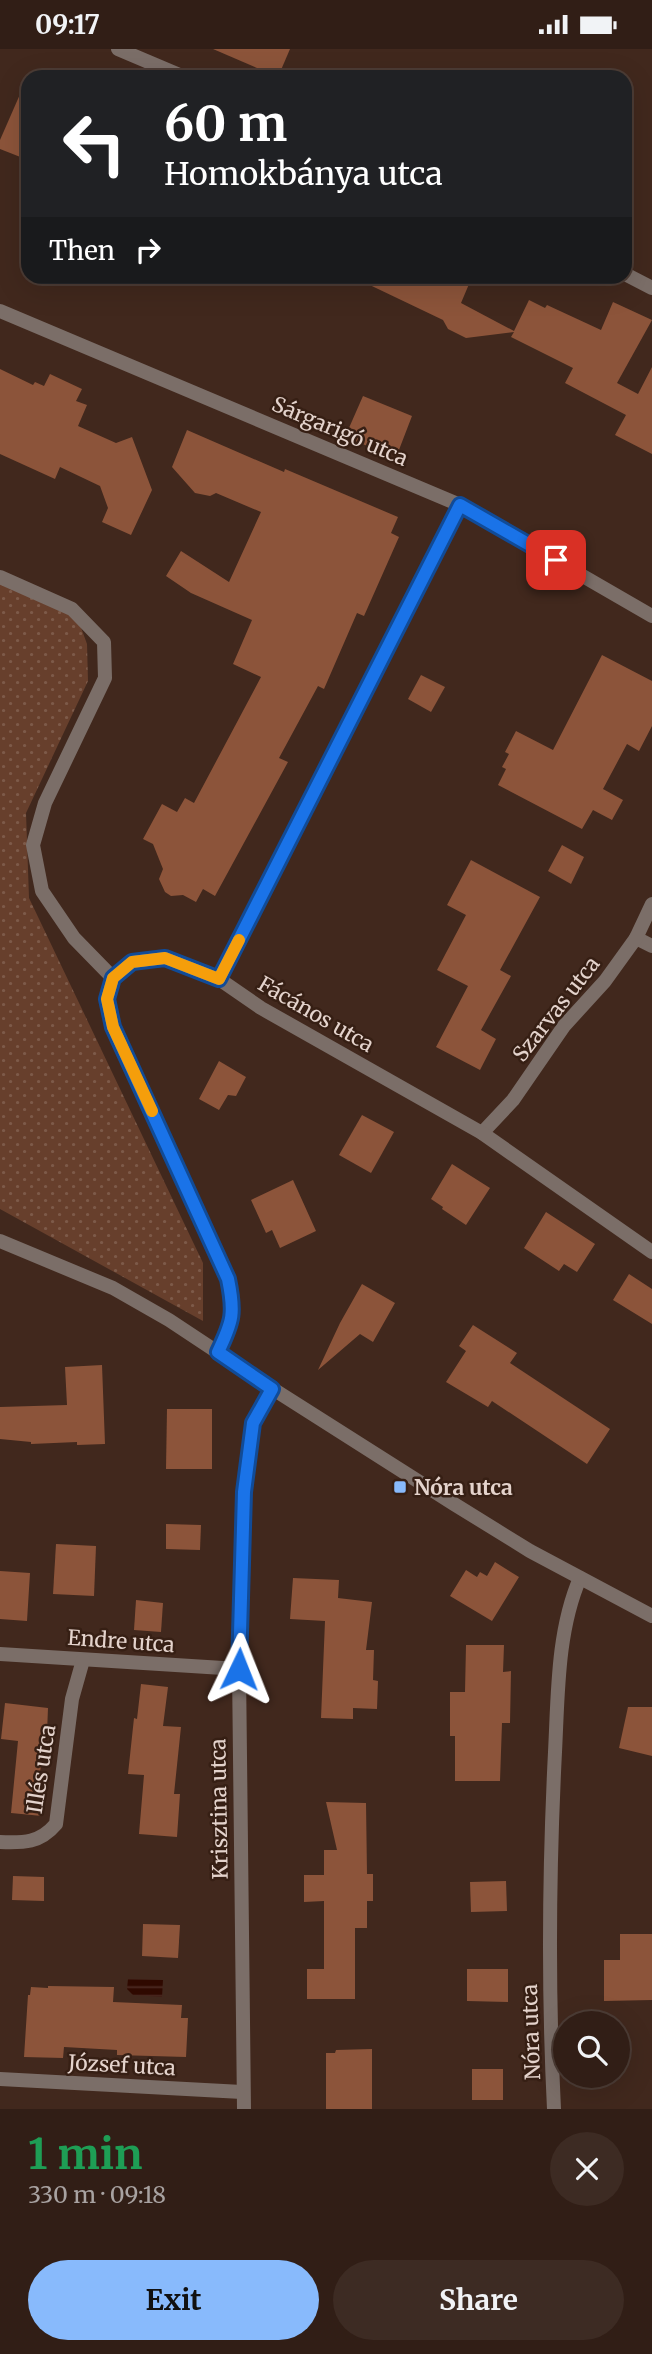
<!DOCTYPE html>
<meta charset="utf-8">
<style>
body{margin:0;font-family:Merriweather,serif;background:#3d2b23;color:#f1f3f6;height:100vh;display:flex;flex-direction:column;font-size:26px;white-space:nowrap}
*{box-sizing:border-box;margin:0}
p{font-size:23px;color:#a8a2a1}
.icon{flex:none;width:38px;height:38px;fill:none;stroke:currentColor;stroke-width:2;stroke-linecap:round;stroke-linejoin:round}
.map{position:relative;height:2060px;overflow:hidden}
.sheet{display:flex;flex-direction:column;background:#311e16;flex:1}
.sheet>*{flex:none}
.banner{position:absolute;left:21px;top:21px;width:611px;height:214px;border-radius:21px;box-shadow:0 7px 28px #0002,0 0 0 2px #4c3c35;background:#202124;color:#fff;overflow:hidden}
.controls{position:absolute;left:553px;top:1962px;display:grid;gap:14px}
.controls a{display:grid;place-items:center;width:77px;height:77px;border-radius:50%;background:#311e16;box-shadow:0 7px 28px #0002,0 0 0 2px #4c3c35;font-size:35px}
.pin{position:absolute;display:grid;place-items:center;width:60px;height:60px;color:#fff;margin:-30px;border-radius:14px;box-shadow:0 4px 10px #0006}
.me{position:absolute;width:77px;margin:-38px;rotate:2deg;stroke-linejoin:round;filter:drop-shadow(0 0 5px #0008)}
.turn{display:flex;align-items:center;gap:24px;height:147px;padding:0 28px;font-size:32px}
.turn .icon{width:91px;height:91px;stroke-width:2.5}
.turn b{display:block;font-size:49px;line-height:60px}
.then{display:flex;align-items:center;height:66px;padding:0 28px;background:#0003;gap:14px;font-size:26px}
.round{display:grid;place-items:center;flex:none;width:74px;height:74px;border-radius:37px;background:#3d2b23}
.headline{display:flex;align-items:center;justify-content:space-between;height:119px;padding:0 28px}
h1{font-size:42px;font-weight:700;line-height:52px;color:#1e9e55}
.primary-button{display:flex;gap:14px;margin-top:auto;padding:14px 28px}
.primary-button a{flex:1;height:80px;border-radius:42px;background:#88bafc;color:#111;font-size:28px;font-weight:700;line-height:80px;text-align:center}
.primary-button a+a{background:#3d2b23;color:#f1f3f6}
.status{display:flex;justify-content:space-between;align-items:center;height:49px;padding:0 35px;background:#311e16;direction:ltr}
.status svg{height:19px;fill:currentColor}
.map>svg:first-child{display:block}
.grass{fill:url(#grass-dots)}
.water{fill:url(#water-rules)}
.building{fill:#8c543a}
.lines{fill:none;stroke-linecap:round;stroke-linejoin:round}
.minor{stroke:#7b6e68;stroke-width:14}
.tertiary{stroke:#7b6e68;stroke-width:14}
.route-casing{stroke:#114b97;stroke-width:18}
.route{stroke:#1a73e8;stroke-width:12}
.slow{stroke:#f59e0b;stroke-width:12}
.poi-dot{fill:#88bafc;stroke:#361f14;stroke-width:2.5}
.labels{text-anchor:middle;dominant-baseline:central;stroke-width:5;stroke-linejoin:round;paint-order:stroke}
.street-label{font-size:21px;fill:#e4d3cc;stroke:#361f14}
.poi-label{font-size:21px;font-weight:bold;fill:#e4d3cc;stroke:#361f14;text-anchor:start}
</style>
<div class="status"><b>09:17</b><svg viewBox="0 0 49 12"><path d="M0 12V9h3v3zM5 12V6h3v6zM10 12V3h3v9zM15 12V0h3v12zM26 1h20v11H26zM47 4h2v5h-2z"/></svg></div>
<div class="map">
<svg width="652" height="2060" viewBox="0 0 652 2060">
<defs>
<pattern id="grass-dots" width="8" height="8" patternUnits="userSpaceOnUse" patternTransform="scale(1.75)"><rect width="8" height="8" fill="#673f2c"/><path d="M2 2h.1M6 6h.1" fill="none" stroke="#7d5a49" stroke-width="1.8" stroke-linecap="round"/></pattern>
<pattern id="water-rules" width="6" height="5" patternUnits="userSpaceOnUse" patternTransform="scale(1.75)"><rect width="6" height="5" fill="#2f0900"/><path d="M0 2.5h6" fill="none" stroke="#4d2c24"/></pattern>
</defs>
<rect width="100%" height="100%" fill="#41281d"/>
<!-- grass -->
<polygon class="grass" points="0,530 75,562 87,595 88,632 26,764 29,849 203,1214 203,1272 0,1160"/>
<!-- water -->
<polygon class="water" points="128,1930 163,1931 162,1948 133,1946 127,1940"/>
<!-- building -->
<g class="building">
<polygon points="213,0 290,0 278,28"/>
<polygon points="28,27 28,111 0,100 0,91"/>
<polygon points="353,228 472,228 461,254 514,282 529,251 545,259 547,256 601,281 613,253 652,271 617,334 638,345 652,318 652,405 615,386 626,366 565,334 573,319 511,288 514,283 466,289 448,280 443,271"/>
<polygon points="0,320 33,336 35,333 44,337 50,325 82,340 76,352 87,356 78,377 116,394 132,388 152,441 131,486 102,473 108,459 100,437 60,418 55,430 0,405"/>
<polygon points="363,347 412,367 397,406 386,402 385,404 345,388"/>
<polygon points="187,381 284,423 285,420 398,468 391,484 399,488 364,567 357,564 324,640 318,637 279,709 288,713 215,847 203,840 196,853 183,846 171,847 165,843 159,830 163,820 153,795 143,790 162,755 177,763 185,749 194,754 261,628 233,615 252,571 191,544 166,527 181,502 229,533 261,463 216,444 210,447 195,444 172,418"/>
<polygon points="602,606 652,632 652,677 639,702 627,695 603,740 623,751 612,771 593,761 582,780 498,736 506,720 502,718 509,705 505,703 516,682 553,701"/>
<polygon points="421,626 445,638 431,663 408,650"/>
<polygon points="562,796 584,808 571,835 548,822"/>
<polygon points="471,811 540,848 500,921 511,927 481,981 496,990 480,1021 436,998 468,937 437,921 466,866 447,856"/>
<polygon points="219,1012 246,1028 236,1047 228,1046 219,1061 199,1050"/>
<polygon points="362,1066 394,1083 371,1124 339,1106"/>
<polygon points="452,1115 490,1139 466,1176 442,1160 443,1158 431,1150"/>
<polygon points="293,1131 316,1182 280,1199 272,1181 266,1184 251,1151"/>
<polygon points="546,1163 595,1195 577,1223 564,1215 559,1222 524,1199"/>
<polygon points="629,1225 652,1240 652,1275 613,1251"/>
<polygon points="362,1235 395,1254 373,1293 360,1285 318,1321 340,1274"/>
<polygon points="473,1276 517,1304 510,1314 610,1380 587,1415 492,1352 488,1358 446,1333 466,1302 459,1297"/>
<polygon points="102,1316 105,1395 77,1396 77,1393 31,1395 31,1393 0,1390 0,1358 67,1356 65,1318"/>
<polygon points="167,1360 212,1360 212,1420 166,1420"/>
<polygon points="166,1475 201,1476 200,1501 166,1500"/>
<polygon points="56,1495 96,1497 94,1547 53,1545"/>
<polygon points="495,1513 519,1528 492,1572 450,1547 466,1521 477,1528 480,1523 487,1527"/>
<polygon points="0,1522 30,1524 27,1572 0,1570"/>
<polygon points="293,1529 339,1531 338,1549 372,1553 366,1601 374,1601 373,1631 378,1632 377,1660 353,1659 353,1670 321,1669 325,1572 290,1570"/>
<polygon points="136,1551 163,1554 161,1583 134,1581"/>
<polygon points="466,1596 504,1596 503,1623 511,1622 510,1674 502,1674 500,1732 455,1732 455,1687 450,1687 450,1643 465,1643"/>
<polygon points="141,1635 168,1638 163,1677 181,1678 174,1745 180,1745 177,1788 139,1785 144,1726 128,1725 134,1669 137,1670"/>
<polygon points="5,1654 48,1659 47,1684 38,1734 45,1735 42,1767 11,1764 18,1692 1,1690"/>
<polygon points="628,1658 652,1658 652,1707 619,1699"/>
<polygon points="326,1753 366,1754 367,1825 373,1825 373,1852 367,1852 367,1879 355,1879 355,1950 307,1950 307,1920 324,1920 324,1852 304,1853 304,1826 324,1826 324,1801 337,1801"/>
<polygon points="13,1827 44,1828 44,1852 12,1851"/>
<polygon points="506,1832 507,1862 471,1863 470,1833"/>
<polygon points="143,1875 180,1876 178,1909 142,1907"/>
<polygon points="620,1885 652,1885 652,1951 604,1952 604,1911 620,1911"/>
<polygon points="467,1920 508,1920 508,1953 467,1952"/>
<polygon points="48,1937 114,1938 113,1953 182,1956 181,1969 188,1969 186,2008 117,2006 117,2001 64,1998 63,2009 24,2008 28,1946 30,1946 31,1938 48,1939"/>
<polygon points="372,2000 372,2060 326,2060 326,2004 335,2004 336,2001"/>
<rect x="472" y="2020" width="31" height="31"/>
</g>
<g class="lines">
<!-- minor -->
<g class="minor">
<polyline points="118,0 184,28"/>
<polyline points="625,225 652,239"/>
<polyline points="0,262 460,456 652,567"/>
<polyline points="0,528 72,560 104,593 105,629 45,754 33,796 42,842 74,889 113,929"/>
<polyline points="636,889 652,897"/>
<polyline points="219,930 460,456"/>
<polyline points="482,1084 513,1051 564,977 605,932 636,889 652,855"/>
<path d="M218,1302C233,1272 235,1263 228,1230L113,978L107,950L113,929L132,913L165,910L219,930L261,959L482,1084L652,1203"/>
<polyline points="0,1605 239,1620"/>
<path d="M0,1793C24,1794 40,1794 56,1775L72,1650L83,1611"/>
<polyline points="0,2030 242,2043"/>
<polyline points="244,2060 239,1620 244,1443 253,1374 273,1340"/>
<path d="M554,2060C548,1941 549,1822 555,1703C558,1646 557,1582 580,1529"/>
</g>
<!-- tertiary -->
<polyline class="tertiary" points="0,1192 113,1239 169,1271 273,1340 454,1455 530,1502 652,1567"/>
</g>
<g class="lines">
<!-- route casing -->
<g class="route-casing">
<path id="route" d="M239,1620L244,1443L253,1374L272,1340L218,1303C233,1272 235,1264 228,1230L113,978L107,950L113,929L132,913L165,909L219,930L460,456L556,511"/>
</g>
<!-- route -->
<use href="#route" class="route"/>
<!-- slow -->
<polyline class="slow" points="152,1062 113,978 107,950 113,929 132,913 165,909 219,930 239,891"/>
</g>
<!-- markers -->
<rect class="poi-dot" x="393" y="1431" width="14" height="14" rx="3.5"/>
<g class="labels">
<!-- street labels -->
<g class="street-label">
<text transform="translate(340 382) rotate(23)">Sárgarigó utca</text>
<text transform="translate(556 960) rotate(-52)">Szarvas utca</text>
<text transform="translate(316 965) rotate(30)">Fácános utca</text>
<text transform="translate(121 1592) rotate(4)">Endre utca</text>
<text transform="translate(41 1720) rotate(-81)">Illés utca</text>
<text transform="translate(219 1760) rotate(-91)">Krisztina utca</text>
<text transform="translate(531 1983) rotate(-92)">Nóra utca</text>
<text transform="translate(122 2016) rotate(3)">József utca</text>
</g>
<!-- poi labels -->
<g class="poi-label">
<text x="414" y="1438">Nóra utca</text>
</g>
</g>
</svg>
<div class="controls">
<a><svg class="icon" aria-label="search" viewBox="0 0 24 24"><circle cx="10" cy="10" r="6"/><path d="M15 15l6 6"/></svg></a>
</div>
<div class="pin" style="left:556px;top:511px;background:#d93025"><svg class="icon" aria-label="arrive" viewBox="0 0 24 24"><path d="M6 21V4h12l-3 4 3 4H6"/></svg></div>
<svg class="me" style="left:239px;top:1620px" viewBox="-20 -20 40 40"><path d="M0-17L14 15 0 8-14 15z" fill="#1a73e8" stroke="#fff" stroke-width="4"/></svg>
<div class="banner">
<div class="turn"><svg class="icon" aria-label="left" viewBox="0 0 24 24"><path d="M17 20v-9H6M10 6l-5 5 5 5"/></svg><div><b>60 m</b>Homokbánya utca</div></div>
<div class="then">Then<svg class="icon" aria-label="right" viewBox="0 0 24 24"><path d="M7 20v-9h11M14 6l5 5-5 5"/></svg></div>
</div>
</div>
<section class="sheet">
<div class="headline"><div><h1>1 min</h1><p>330 m · 09:18</p></div><a class="round"><svg class="icon" aria-label="close" viewBox="0 0 24 24"><path d="M6 6l12 12M18 6L6 18"/></svg></a></div>
<div class="primary-button"><a>Exit</a><a>Share</a></div>
</section>
